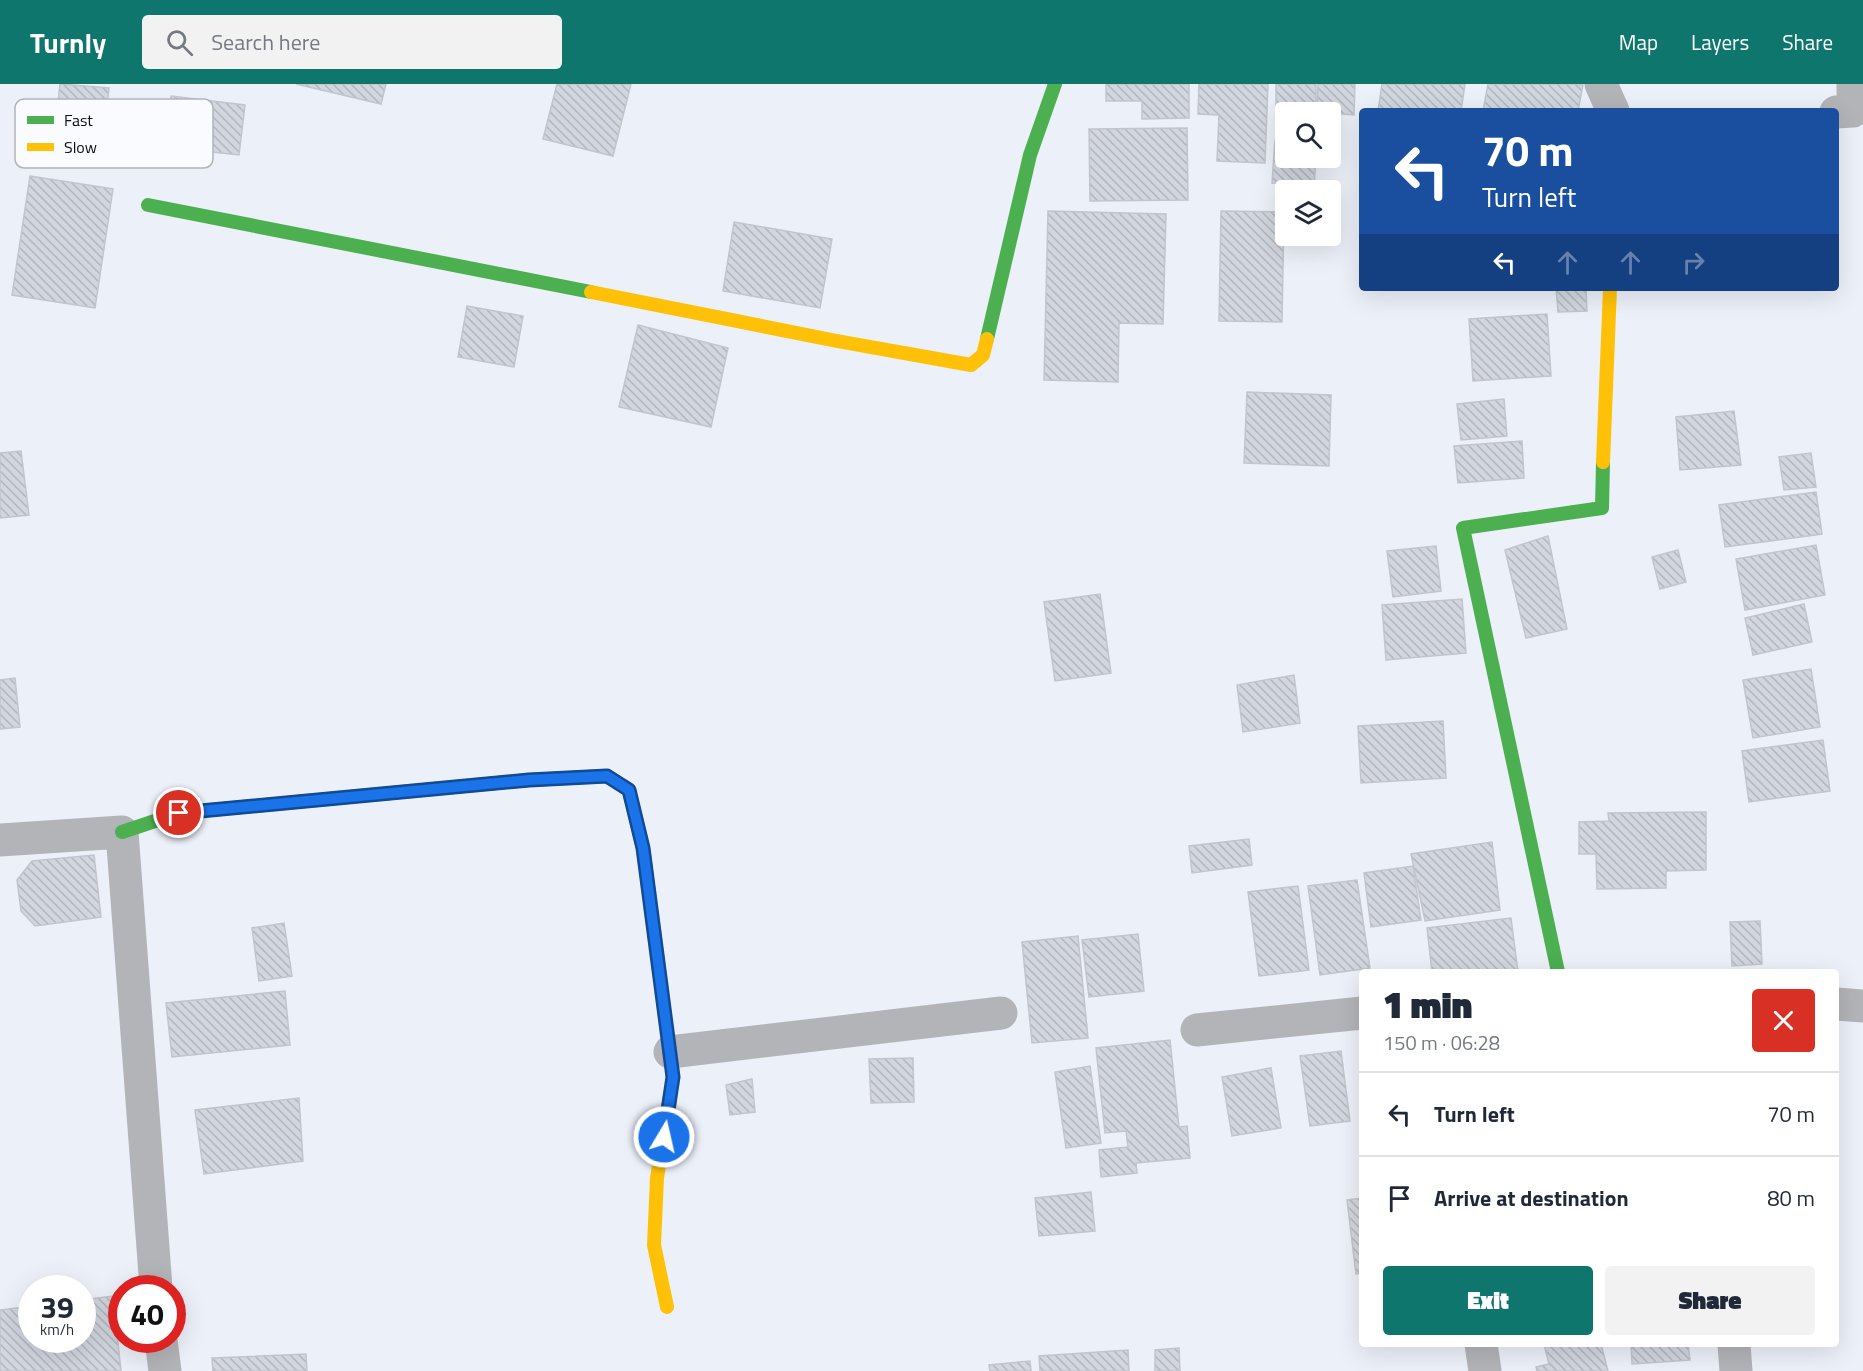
<!DOCTYPE html>
<meta charset="utf-8">
<style>
body{margin:0;font-family:"Titillium Web",sans-serif;background:#f2f2f3;color:#1f2937;height:100vh;display:flex;flex-direction:column;font-size:22px;white-space:nowrap}
*{box-sizing:border-box;margin:0}
p{font-size:20px;color:#747a83}
.icon{flex:none;width:33px;height:33px;fill:none;stroke:currentColor;stroke-width:2;stroke-linecap:round;stroke-linejoin:round}
.map{position:relative;flex:1;overflow:hidden}
.side{position:absolute;left:1359px;top:885px;width:480px;height:378px;display:flex;flex-direction:column;background:#fff;border-radius:6px;box-shadow:0 6px 24px #0002}
.side>*{flex:none}
.banner{position:absolute;left:1359px;top:24px;width:480px;height:183px;border-radius:6px;box-shadow:0 6px 24px #0002;background:#1a4fa0;color:#fff;overflow:hidden}
.fabs{position:absolute;left:1275px;top:18px;display:grid;gap:12px}
.fabs a{display:grid;place-items:center;width:66px;height:66px;border-radius:6px;background:#fff;box-shadow:0 6px 24px #0002;font-size:30px}
.speed{position:absolute;left:18px;top:1191px;display:flex;gap:12px;font-size:30px;font-weight:700;text-align:center}
.speed>*{display:grid;place-content:center;width:78px;height:78px;border-radius:50%;background:#fff;box-shadow:0 6px 24px #0002;line-height:1}
.speed small{font-size:15px;font-weight:400}
.speed .limit{border:9px solid #d22;background:#fff;color:#111}
.pin{position:absolute;display:grid;place-items:center;width:51px;height:51px;color:#fff;margin:-26px;border:3px solid #fff;border-radius:50%;box-shadow:0 2px 6px #0007}
.me{position:absolute;width:66px;margin:-33px;rotate:9deg;stroke-linejoin:round;filter:drop-shadow(0 0 4px #0008)}
.turn{display:flex;align-items:center;gap:21px;height:126px;padding:0 24px;font-size:27px}
.turn .icon{width:78px;height:78px;stroke-width:2.5}
.turn b{display:block;font-size:42px;line-height:51px}
.lanes{display:flex;align-items:center;height:57px;padding:0 24px;background:#0003;justify-content:center;gap:30px;direction:ltr}
.lanes .off{opacity:.35}
.round{display:grid;place-items:center;flex:none;width:63px;height:63px;border-radius:6px;background:#f2f2f3}
.headline{display:flex;align-items:center;justify-content:space-between;height:102px;padding:0 24px}
h1{font-size:36px;font-weight:800;line-height:45px}
.button{display:flex;gap:12px;margin-top:auto;padding:12px 24px}
.button a{flex:1;height:69px;border-radius:6px;background:#0f766e;color:#fff;font-size:24px;font-weight:800;line-height:69px;text-align:center}
.button a+a{background:#f2f2f3;color:#1f2937}
ul{padding:0;list-style:none}
li{display:flex;align-items:center;gap:18px;height:84px;padding:0 24px;border-top:2px solid #e0e1e3}
li div{flex:1}
li b{display:block;font-size:22px}
li em{font-style:normal}
header{display:flex;align-items:center;gap:36px;box-sizing:border-box;height:84px;padding:0 30px;background:#0f766e;color:#fff}
header strong{font-size:28px}
nav{display:flex;gap:33px;margin-inline-start:auto;font-size:21px}
.search{width:420px;height:54px;background:#f2f2f3;display:flex;align-items:center;gap:15px;box-sizing:border-box;padding:0 21px;border-radius:6px;color:#747a83;font-size:22px}
.map>svg:first-child{display:block}
.building{fill:url(#building-back-hatch);stroke:#c2c5cc;stroke-width:1.5}
.lines{fill:none;stroke-linecap:round;stroke-linejoin:round}
.street{stroke:#b3b4b8;stroke-width:33}
.fast{stroke:#4caf50;stroke-width:14}
.slow{stroke:#ffc107;stroke-width:14}
.route-casing{stroke:#114b97;stroke-width:15}
.route{stroke:#1a73e8;stroke-width:10}
.key{fill:#f9fbfe;stroke:#b2b4b8;stroke-width:1.5}
.key-label{font-size:16px;fill:#0d0f14}
</style>
<header>
<strong>Turnly</strong>
<div class="search"><svg class="icon" aria-label="search" viewBox="0 0 24 24"><circle cx="10" cy="10" r="6"/><path d="M15 15l6 6"/></svg>Search here</div>
<nav><a>Map</a><a>Layers</a><a>Share</a></nav>
</header>
<div class="map">
<svg width="1863" height="1287" viewBox="0 0 1863 1287">
<defs>
<pattern id="building-back-hatch" width="6" height="6" patternUnits="userSpaceOnUse" patternTransform="scale(1.5)"><rect width="6" height="6" fill="#d2d6df"/><path d="M-1 5l2 2M0 0l6 6M5-1l2 2" fill="none" stroke="#b3b6be"/></pattern>
</defs>
<rect width="100%" height="100%" fill="#ecf0f9"/>
<!-- building -->
<g class="building">
<polygon points="60,0 109,4 104,50 55,46"/>
<polygon points="296,0 386,0 381,20"/>
<polygon points="557,0 631,0 613,72 543,55"/>
<polygon points="1106,0 1189,0 1189,34 1142,35 1142,17 1106,17"/>
<polygon points="1199,0 1268,0 1265,79 1217,77 1219,31 1198,30"/>
<rect x="1276" y="0" width="40" height="26"/>
<polygon points="1318,0 1355,0 1354,31 1317,28"/>
<polygon points="1382,0 1465,0 1461,27 1378,27"/>
<polygon points="1488,0 1576,0 1583,1 1578,27 1483,27"/>
<polygon points="171,12 245,21 239,71 165,63"/>
<polygon points="1187,44 1188,116 1090,117 1089,45"/>
<polygon points="1275,56 1286,57 1286,74 1316,74 1314,103 1272,99"/>
<polygon points="30,92 113,105 95,224 12,211"/>
<polygon points="1048,127 1166,130 1163,240 1119,239 1118,298 1044,296"/>
<polygon points="1221,127 1284,128 1282,238 1219,237"/>
<polygon points="734,138 832,155 820,224 723,207"/>
<polygon points="1556,204 1586,204 1587,227 1558,228"/>
<polygon points="467,222 523,232 514,283 458,273"/>
<polygon points="1547,230 1551,292 1473,297 1469,235"/>
<polygon points="638,241 728,264 711,343 619,323"/>
<polygon points="1247,308 1331,311 1329,382 1244,379"/>
<polygon points="1504,315 1507,352 1461,356 1457,320"/>
<polygon points="1734,327 1741,381 1680,386 1676,333"/>
<polygon points="1522,357 1524,394 1458,399 1454,362"/>
<polygon points="21,367 29,431 0,434 0,369"/>
<polygon points="1811,369 1816,403 1784,406 1779,373"/>
<polygon points="1816,408 1822,450 1725,463 1719,421"/>
<polygon points="1548,452 1567,545 1526,554 1505,466"/>
<polygon points="1816,461 1825,511 1745,526 1736,475"/>
<polygon points="1436,462 1441,507 1393,513 1387,467"/>
<polygon points="1678,466 1686,498 1660,505 1652,473"/>
<polygon points="1100,510 1111,589 1055,597 1044,518"/>
<polygon points="1462,515 1466,569 1386,576 1382,521"/>
<polygon points="1804,520 1812,558 1753,571 1745,534"/>
<polygon points="1811,585 1820,643 1753,654 1743,596"/>
<polygon points="1294,591 1300,639 1243,648 1237,601"/>
<polygon points="15,594 20,643 0,645 0,596"/>
<polygon points="1443,637 1446,694 1361,699 1358,642"/>
<polygon points="1823,656 1830,707 1749,718 1742,667"/>
<polygon points="1706,728 1706,786 1666,787 1666,804 1597,805 1596,770 1579,770 1579,738 1609,737 1608,729"/>
<polygon points="1249,755 1252,781 1192,789 1189,762"/>
<polygon points="1492,758 1500,826 1425,837 1411,770"/>
<polygon points="94,771 101,833 35,842 21,827 17,796 32,777"/>
<polygon points="1413,782 1421,836 1371,843 1364,789"/>
<polygon points="1357,796 1370,884 1320,891 1308,802"/>
<polygon points="1298,802 1309,886 1259,892 1248,808"/>
<polygon points="1511,834 1518,888 1432,888 1427,844"/>
<polygon points="1760,837 1762,880 1732,882 1730,838"/>
<polygon points="284,839 292,892 259,897 252,844"/>
<polygon points="1138,850 1144,907 1089,913 1082,856"/>
<polygon points="1078,852 1088,954 1032,959 1022,858"/>
<polygon points="285,907 290,961 172,973 166,919"/>
<polygon points="1170,956 1179,1043 1187,1042 1190,1074 1136,1079 1137,1089 1101,1093 1099,1066 1128,1063 1126,1047 1105,1049 1096,964"/>
<polygon points="1341,967 1350,1037 1310,1042 1300,972"/>
<polygon points="913,974 914,1018 871,1019 869,975"/>
<polygon points="1090,982 1101,1059 1066,1064 1055,988"/>
<polygon points="1271,984 1281,1044 1232,1052 1222,993"/>
<polygon points="752,995 755,1028 730,1031 726,1001"/>
<polygon points="299,1014 303,1077 204,1090 195,1026"/>
<polygon points="1091,1108 1095,1147 1039,1152 1035,1114"/>
<polygon points="1362,1114 1362,1189 1356,1190 1347,1116"/>
<polygon points="113,1212 121,1287 0,1287 0,1226 32,1222 32,1256 82,1256 82,1216"/>
<polygon points="1544,1260 1601,1260 1608,1287 1537,1287 1536,1283 1549,1280"/>
<polygon points="1631,1260 1688,1260 1690,1276 1632,1280"/>
<polygon points="1179,1264 1180,1287 1155,1287 1155,1266"/>
<polygon points="1128,1266 1129,1287 1040,1287 1039,1272"/>
<polygon points="306,1270 307,1287 213,1287 212,1274"/>
<polygon points="1030,1277 1031,1287 990,1287 989,1281"/>
</g>
<g class="lines">
<!-- street -->
<g class="street">
<polyline points="1601,0 1613,27"/>
<polyline points="1836,28 1853,27 1853,0"/>
<polyline points="0,756 122,748 156,1204"/>
<polyline points="1836,920 1863,922"/>
<polyline points="1197,946 1362,929"/>
<polyline points="670,968 1001,929"/>
<polyline points="161,1256 165,1287"/>
<polyline points="1481,1260 1485,1287"/>
<polyline points="1734,1260 1736,1287"/>
</g>
<!-- fast -->
<g class="fast">
<polyline points="148,121 591,208"/>
<polyline points="987,255 1030,71 1055,0"/>
<polyline points="122,748 179,729 529,696 607,692 629,706 643,764 659,886"/>
<polyline points="1558,888 1463,444 1602,424 1603,378"/>
</g>
<!-- slow -->
<g class="slow">
<polyline points="591,208 837,257 971,281 983,271 987,255"/>
<polyline points="1603,378 1610,204"/>
<polyline points="659,886 673,993 657,1094 654,1161 667,1223"/>
</g>
</g>
<g class="lines">
<!-- route casing -->
<g class="route-casing">
<polyline id="route" points="179,729 529,696 607,692 629,706 643,764 673,993 664,1053"/>
</g>
<!-- route -->
<use href="#route" class="route"/>
</g>
<!-- legend -->
<rect x="15" y="15" width="198" height="69" rx="9" class="key"/>
<rect x="27" y="32" width="27" height="8" fill="#4caf50"/>
<rect x="27" y="59" width="27" height="8" fill="#ffc107"/>
<g class="key-label">
<text x="64" y="42">Fast</text>
<text x="64" y="69">Slow</text>
</g>
</svg>
<div class="fabs">
<a><svg class="icon" aria-label="search" viewBox="0 0 24 24"><circle cx="10" cy="10" r="6"/><path d="M15 15l6 6"/></svg></a>
<a><svg class="icon" aria-label="layers" viewBox="0 0 24 24"><path d="M12 4l9 5-9 5-9-5zM3 14l9 5 9-5"/></svg></a>
</div>
<div class="speed"><div>39<small>km/h</small></div><div class="limit">40</div></div>
<div class="pin" style="left:179px;top:729px;background:#d93025"><svg class="icon" aria-label="arrive" viewBox="0 0 24 24"><path d="M6 21V4h12l-3 4 3 4H6"/></svg></div>
<svg class="me" style="left:664px;top:1053px" viewBox="-20 -20 40 40"><circle r="17" fill="#1a73e8" stroke="#fff" stroke-width="3"/><path d="M0-11L8 9 0 5-8 9z" fill="#fff"/></svg>
<div class="banner">
<div class="turn"><svg class="icon" aria-label="left" viewBox="0 0 24 24"><path d="M17 20v-9H6M10 6l-5 5 5 5"/></svg><div><b>70 m</b>Turn left</div></div>
<div class="lanes"><svg class="icon" aria-label="left" viewBox="0 0 24 24"><path d="M17 20v-9H6M10 6l-5 5 5 5"/></svg><svg class="icon off" aria-label="ahead" viewBox="0 0 24 24"><path d="M12 20V5M6 11l6-6 6 6"/></svg><svg class="icon off" aria-label="ahead" viewBox="0 0 24 24"><path d="M12 20V5M6 11l6-6 6 6"/></svg><svg class="icon off" aria-label="right" viewBox="0 0 24 24"><path d="M7 20v-9h11M14 6l5 5-5 5"/></svg></div>
</div>
<section class="side">
<div class="headline"><div><h1>1 min</h1><p>150 m · 06:28</p></div><a class="round" style="background:#d93025;color:#fff"><svg class="icon" aria-label="close" viewBox="0 0 24 24"><path d="M6 6l12 12M18 6L6 18"/></svg></a></div>
<ul>
<li><svg class="icon" aria-label="left" viewBox="0 0 24 24"><path d="M17 20v-9H6M10 6l-5 5 5 5"/></svg><div><b>Turn left</b></div><em>70 m</em></li>
<li><svg class="icon" aria-label="arrive" viewBox="0 0 24 24"><path d="M6 21V4h12l-3 4 3 4H6"/></svg><div><b>Arrive at destination</b></div><em>80 m</em></li>
</ul>
<div class="button"><a>Exit</a><a>Share</a></div>
</section>
</div>
